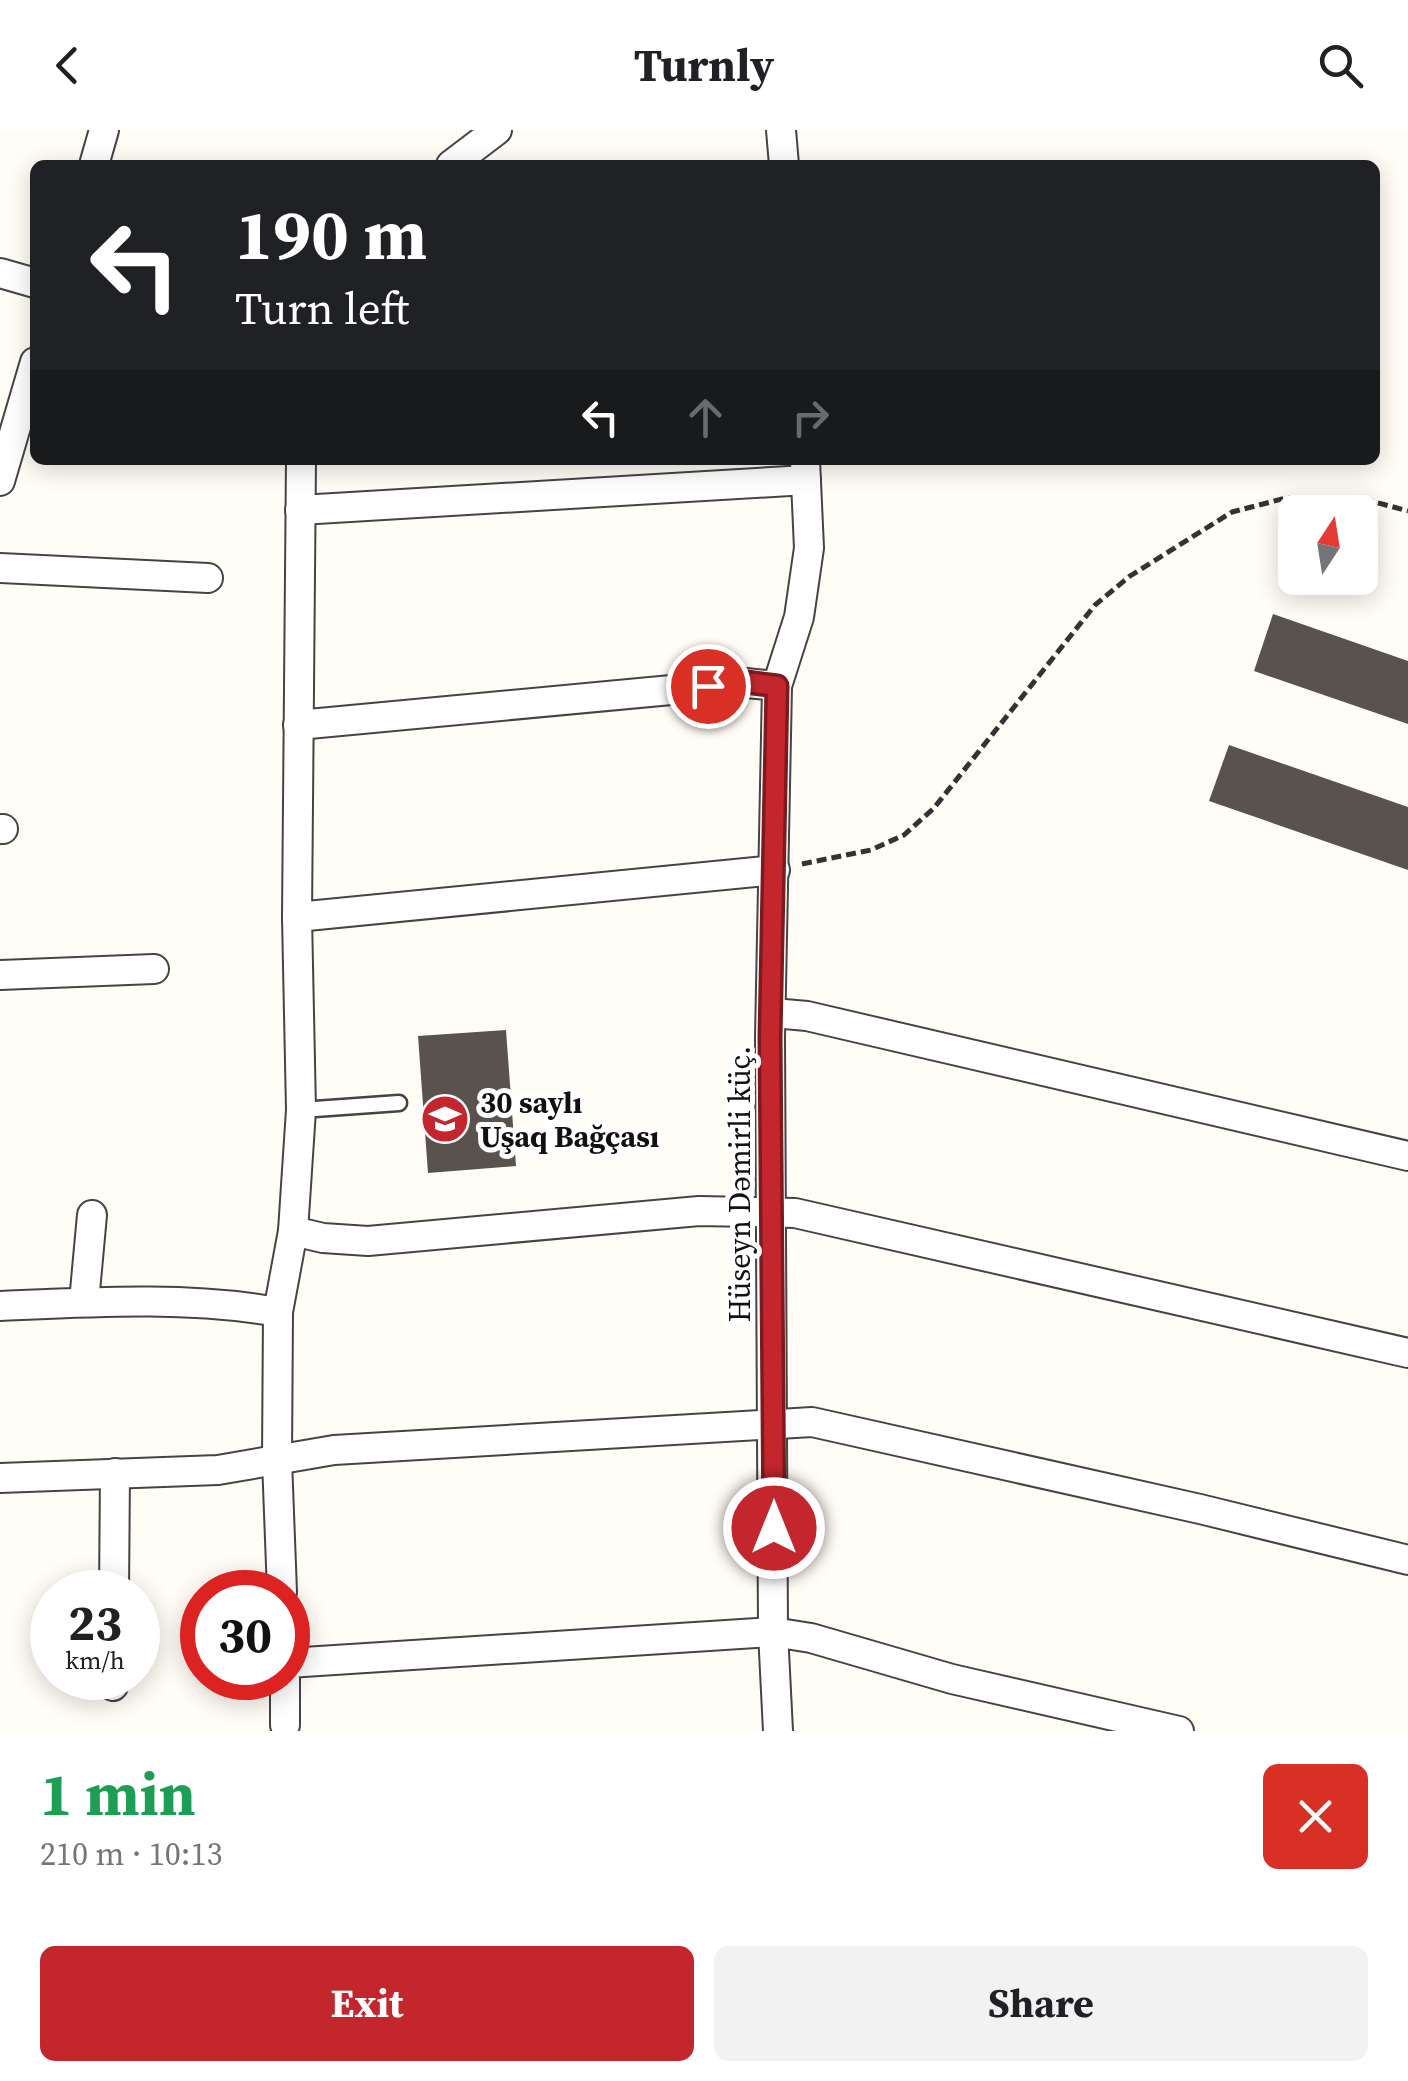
<!DOCTYPE html>
<meta charset="utf-8">
<style>
body{margin:0;font-family:"Source Serif 4",serif;background:#f2f2f2;color:#202124;height:100vh;display:flex;flex-direction:column;font-size:38px;white-space:nowrap}
*{box-sizing:border-box;margin:0}
p{font-size:32px;color:#757577}
.icon{flex:none;width:55px;height:55px;fill:none;stroke:currentColor;stroke-width:2;stroke-linecap:round;stroke-linejoin:round}
.map{position:relative;height:1601px;overflow:hidden}
.details{display:flex;flex-direction:column;background:#fff;flex:1}
.details>*{flex:none}
.guide{position:absolute;left:30px;top:30px;width:1350px;height:305px;border-radius:15px;box-shadow:0 5px 25px #0003;background:#202124;color:#fff;overflow:hidden}
.needle{width:65px;rotate:12deg}
.tools{position:absolute;left:1278px;top:365px;display:grid;gap:20px}
.tools a{display:grid;place-items:center;width:100px;height:100px;border-radius:15px;background:#fff;box-shadow:0 5px 25px #0003;font-size:50px}
.speed{position:absolute;left:30px;top:1440px;display:flex;gap:20px;font-size:50px;font-weight:700;text-align:center}
.speed>*{display:grid;place-content:center;width:130px;height:130px;border-radius:50%;background:#fff;box-shadow:0 5px 25px #0003;line-height:1}
.speed small{font-size:25px;font-weight:400}
.speed .limit{border:15px solid #d22;background:#fff;color:#111}
.pin{position:absolute;display:grid;place-items:center;width:85px;height:85px;color:#fff;margin:-42px;border:5px solid #fff;border-radius:50%;box-shadow:0 2px 10px #0007}
.me{position:absolute;width:110px;margin:-55px;rotate:0deg;stroke-linejoin:round;filter:drop-shadow(0 0 8px #0008)}
.turn{display:flex;align-items:center;gap:35px;height:210px;padding:0 40px;font-size:45px}
.turn .icon{width:130px;height:130px;stroke-width:2.5}
.turn b{display:block;font-size:70px;line-height:85px}
.lanes{display:flex;align-items:center;height:95px;padding:0 40px;background:#0003;justify-content:center;gap:50px;direction:ltr}
.lanes .off{opacity:.35}
.round{display:grid;place-items:center;flex:none;width:105px;height:105px;border-radius:15px;background:#f2f2f2}
.headline{display:flex;align-items:center;justify-content:space-between;height:170px;padding:0 40px}
h1{font-size:60px;font-weight:700;line-height:75px;color:#1e9e55}
.primary-button{display:flex;gap:20px;margin-top:auto;padding:20px 40px}
.primary-button a{flex:1;height:115px;border-radius:15px;background:#c4262e;color:#fff;font-size:40px;font-weight:700;line-height:115px;text-align:center}
.primary-button a+a{background:#f2f2f2;color:#202124}
header{display:flex;justify-content:space-between;align-items:center;height:130px;padding:0 40px;background:#fff;font-size:45px;font-weight:700}
.map>svg:first-child{display:block}
.building{fill:#5a524d}
.lines{fill:none;stroke-linecap:round;stroke-linejoin:round}
.service-casing{stroke:#444;stroke-width:19}
.minor-casing{stroke:#444;stroke-width:32}
.path{stroke:#333;stroke-width:5;stroke-dasharray:10 5;stroke-linecap:butt}
.service{stroke:#fff;stroke-width:14}
.minor{stroke:#fff;stroke-width:28}
.route-casing{stroke:#7f191e;stroke-width:25}
.route{stroke:#c4262e;stroke-width:18}
.labels{text-anchor:middle;dominant-baseline:central;stroke-width:10;stroke-linejoin:round;paint-order:stroke}
.poi-label{font-size:30px;font-weight:bold;fill:#111;stroke:#fff;text-anchor:start}
.street-label{font-size:30px;fill:#111;stroke:#fff}
</style>
<header><svg class="icon" aria-label="back" viewBox="0 0 24 24"><path d="M15 5l-7 7 7 7"/></svg>Turnly<svg class="icon" aria-label="search" viewBox="0 0 24 24"><circle cx="10" cy="10" r="6"/><path d="M15 15l6 6"/></svg></header>
<div class="map">
<svg width="1408" height="1601" viewBox="0 0 1408 1601">
<rect width="100%" height="100%" fill="#fffdf5"/>
<!-- building -->
<g class="building">
<polygon points="1273,484 1408,531 1408,594 1254,541"/>
<polygon points="1229,615 1408,677 1408,740 1209,671"/>
<polygon points="506,900 516,1036 428,1043 418,906"/>
</g>
<g class="lines">
<!-- service casing -->
<g class="service-casing">
<polyline id="service" points="301,980 399,973"/>
</g>
<!-- minor casing -->
<g class="minor-casing">
<g id="minor">
<polyline points="781,0 784,35"/>
<polyline points="94,35 104,0"/>
<polyline points="451,35 497,0"/>
<polyline points="0,143 35,153"/>
<polyline points="0,351 35,232"/>
<polyline points="300,380 806,350"/>
<polyline points="0,438 208,448"/>
<polyline points="298,595 746,553 777,556"/>
<polyline points="0,699 3,699"/>
<polyline points="297,787 775,740"/>
<polyline points="0,845 154,839"/>
<polyline points="773,883 807,886 1408,1026"/>
<polyline points="293,1101 323,1108 368,1111 699,1081 795,1083 1408,1223"/>
<polyline points="84,1172 92,1085"/>
<path d="M0,1176C92,1172 187,1166 278,1182"/>
<polyline points="0,1348 218,1340 334,1320 812,1292 1200,1379 1408,1430"/>
<polyline points="114,1462 115,1343"/>
<polyline points="282,1462 277,1330 278,1182 293,1101 301,980 297,787 301,330"/>
<polyline points="288,1533 773,1502 811,1508 952,1549 1179,1601"/>
<polyline points="113,1556 114,1548"/>
<polyline points="285,1595 285,1548"/>
<polyline points="778,1601 773,1502 770,907 777,556 799,487 809,418 805,330"/>
</g>
</g>
<!-- path -->
<polyline class="path" points="802,734 871,720 904,705 934,678 1095,475 1130,446 1232,382 1286,368 1371,371 1408,381"/>
<!-- service -->
<use href="#service" class="service"/>
<!-- minor -->
<use href="#minor" class="minor"/>
</g>
<g class="lines">
<!-- route casing -->
<g class="route-casing">
<polyline id="route" points="708,556 746,552 777,556 770,907 774,1398"/>
</g>
<!-- route -->
<use href="#route" class="route"/>
</g>
<!-- icons -->
<defs>
<g id="school-disc" transform="scale(2.5)"><circle r="9.5" fill="#c4262e" stroke="#fff"/><path d="M0-5L7-2L0 1L-7-2ZM-4 1L0 2.5L4 1V4Q0 6-4 4Z" fill="#fff"/></g>
</defs>
<g fill-rule="evenodd">
<use href="#school-disc" x="445" y="989"/>
</g>
<g class="labels">
<!-- poi labels -->
<g class="poi-label">
<text x="480" y="972">30 saylı<tspan x="480" dy="34">Uşaq Bağçası</tspan></text>
</g>
<!-- street labels -->
<g class="street-label">
<text transform="translate(739 1054) rotate(-90)">Hüseyn Dəmirli küç.</text>
</g>
</g>
</svg>
<div class="tools">
<a><svg class="needle" viewBox="-14 -14 28 28"><path d="M0-13l5 13h-10z" fill="#e53935"/><path d="M0 13l5-13h-10z" fill="#757577"/></svg></a>
</div>
<div class="speed"><div>23<small>km/h</small></div><div class="limit">30</div></div>
<div class="pin" style="left:708px;top:556px;background:#d93025"><svg class="icon" aria-label="arrive" viewBox="0 0 24 24"><path d="M6 21V4h12l-3 4 3 4H6"/></svg></div>
<svg class="me" style="left:774px;top:1398px" viewBox="-20 -20 40 40"><circle r="17" fill="#c4262e" stroke="#fff" stroke-width="3"/><path d="M0-11L8 9 0 5-8 9z" fill="#fff"/></svg>
<div class="guide">
<div class="turn"><svg class="icon" aria-label="left" viewBox="0 0 24 24"><path d="M17 20v-9H6M10 6l-5 5 5 5"/></svg><div><b>190 m</b>Turn left</div></div>
<div class="lanes"><svg class="icon" aria-label="left" viewBox="0 0 24 24"><path d="M17 20v-9H6M10 6l-5 5 5 5"/></svg><svg class="icon off" aria-label="ahead" viewBox="0 0 24 24"><path d="M12 20V5M6 11l6-6 6 6"/></svg><svg class="icon off" aria-label="right" viewBox="0 0 24 24"><path d="M7 20v-9h11M14 6l5 5-5 5"/></svg></div>
</div>
</div>
<section class="details">
<div class="headline"><div><h1>1 min</h1><p>210 m · 10:13</p></div><a class="round" style="background:#d93025;color:#fff"><svg class="icon" aria-label="close" viewBox="0 0 24 24"><path d="M6 6l12 12M18 6L6 18"/></svg></a></div>
<div class="primary-button"><a>Exit</a><a>Share</a></div>
</section>
